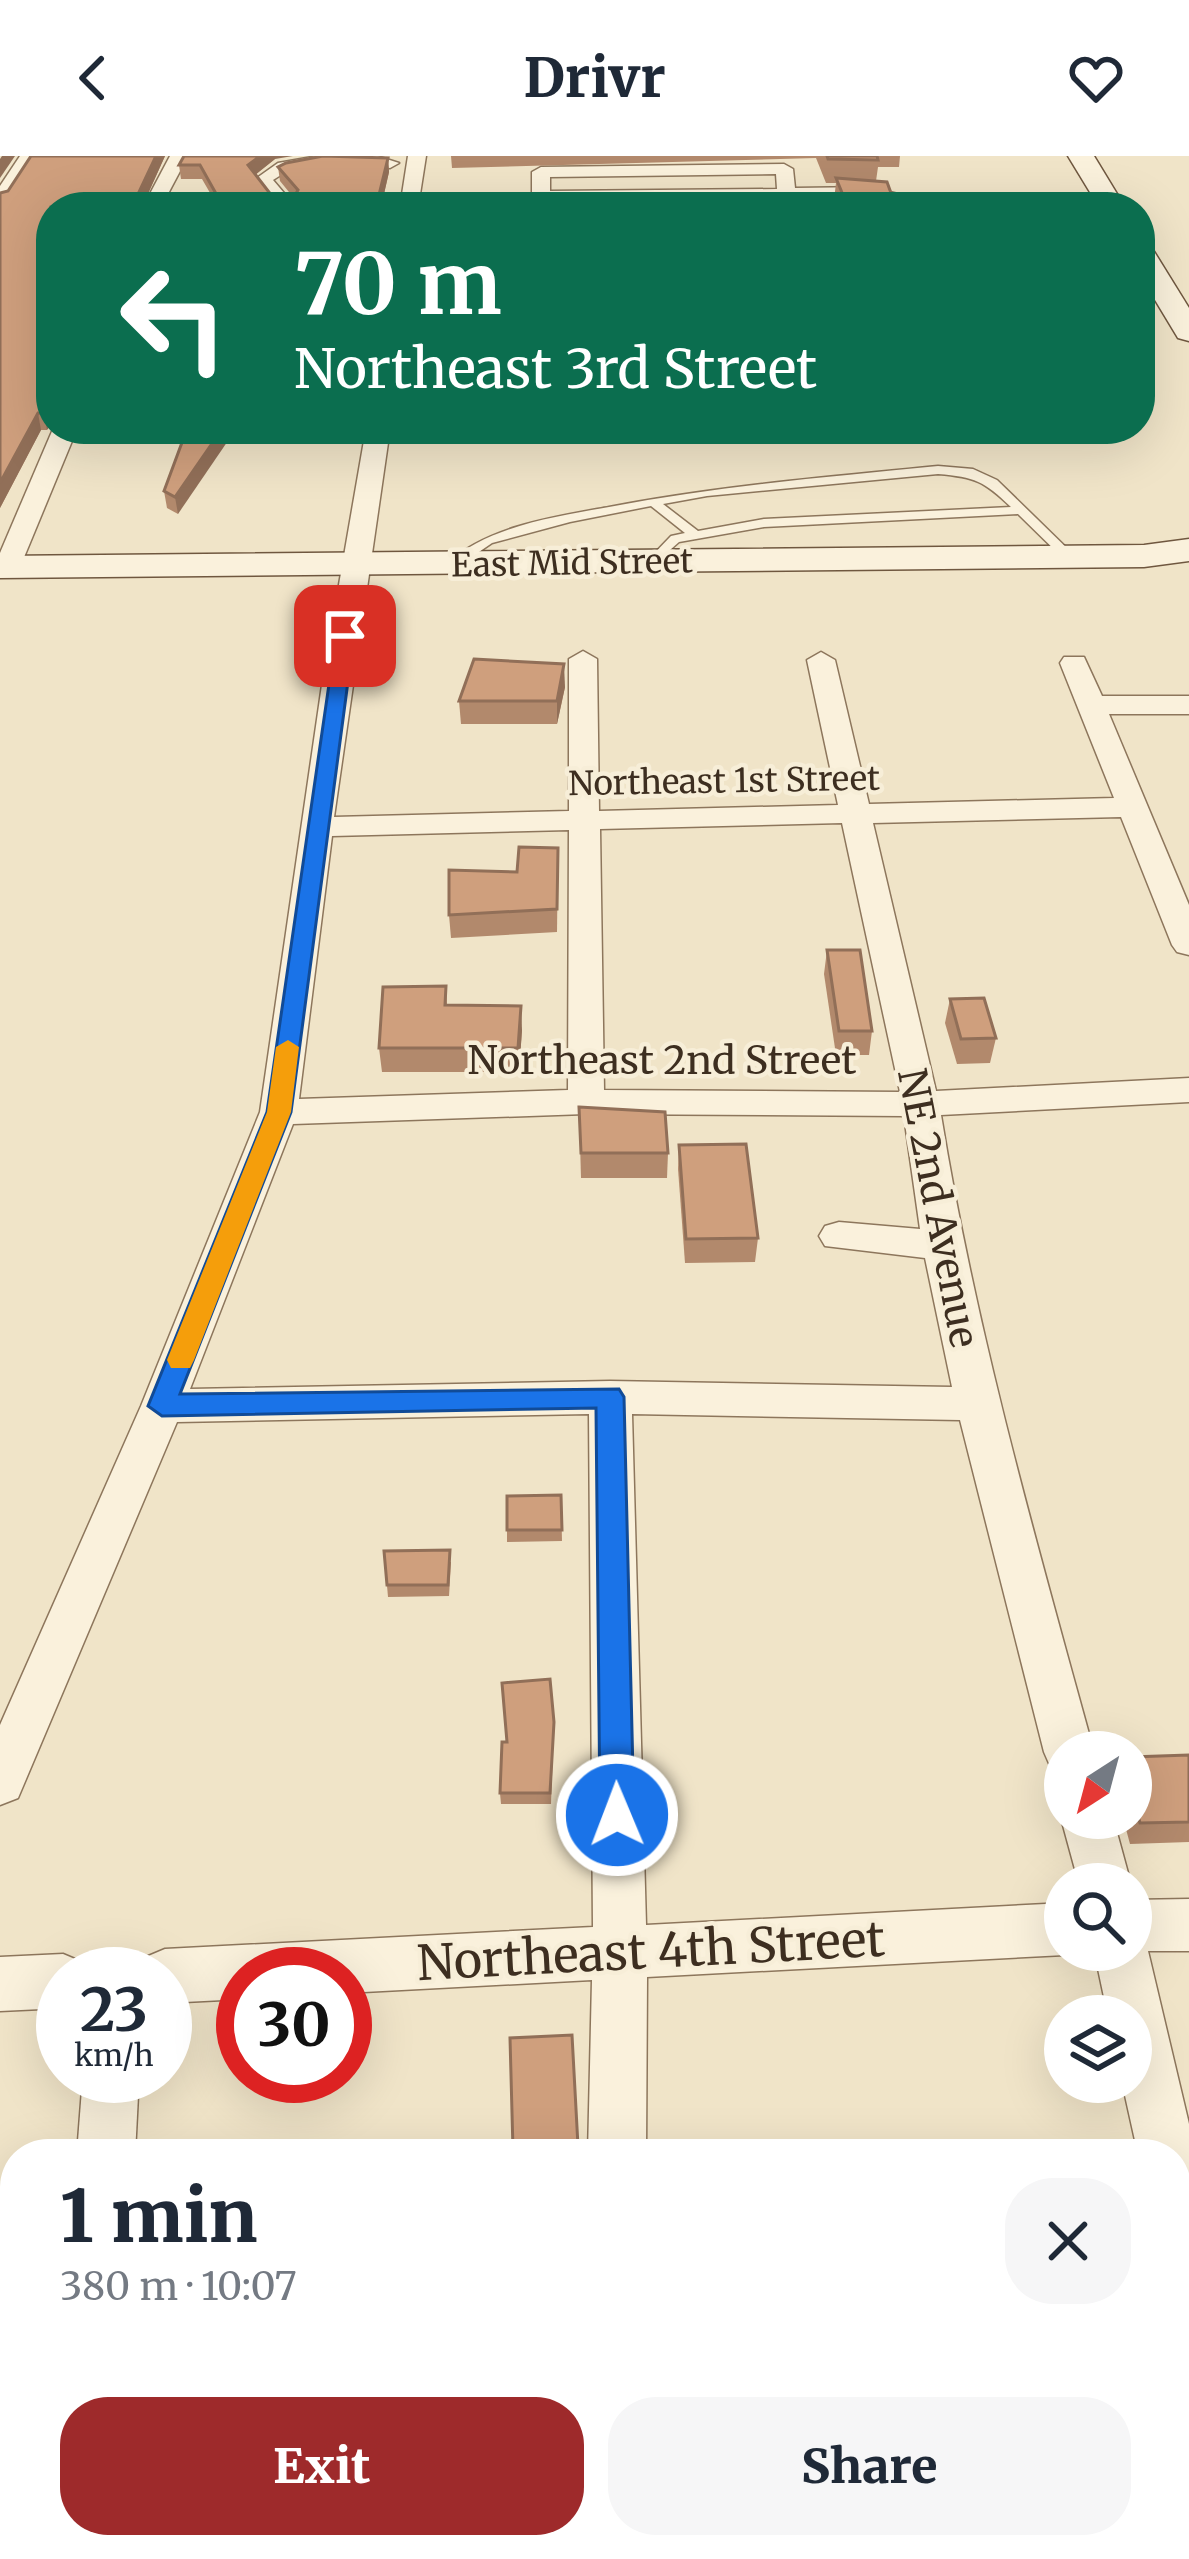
<!DOCTYPE html>
<meta charset="utf-8">
<style>
body{margin:0;font-family:Merriweather,serif;background:#f6f6f7;color:#1f2937;height:100vh;display:flex;flex-direction:column;font-size:45px;white-space:nowrap}
*{box-sizing:border-box;margin:0}
p{font-size:39px;color:#747a83}
.icon{flex:none;width:66px;height:66px;fill:none;stroke:currentColor;stroke-width:2;stroke-linecap:round;stroke-linejoin:round}
.map{position:relative;flex:1;overflow:hidden}
.sheet{position:absolute;left:0px;top:1983px;width:1191px;height:420px;display:flex;flex-direction:column;background:#fff;border-radius:48px 48px 0 0;box-shadow:0 12px 48px #0002}
.sheet>*{flex:none}
.banner{position:absolute;left:36px;top:36px;width:1119px;height:252px;border-radius:48px;box-shadow:0 12px 48px #0002;background:#0b6e4f;color:#fff;overflow:hidden}
.needle{width:78px;rotate:216deg}
.tools{position:absolute;left:1044px;top:1575px;display:grid;gap:24px}
.tools a{display:grid;place-items:center;width:108px;height:108px;border-radius:50%;background:#fff;box-shadow:0 12px 48px #0002;font-size:60px}
.speed{position:absolute;left:36px;top:1791px;display:flex;gap:24px;font-size:60px;font-weight:700;text-align:center}
.speed>*{display:grid;place-content:center;width:156px;height:156px;border-radius:50%;background:#fff;box-shadow:0 12px 48px #0002;line-height:1}
.speed small{font-size:30px;font-weight:400}
.speed .limit{border:18px solid #d22;background:#fff;color:#111}
.pin{position:absolute;display:grid;place-items:center;width:102px;height:102px;color:#fff;margin:-51px;border-radius:24px;box-shadow:0 6px 18px #0006}
.me{position:absolute;width:132px;margin:-66px;rotate:359deg;stroke-linejoin:round;filter:drop-shadow(0 0 9px #0008)}
.turn{display:flex;align-items:center;gap:42px;height:252px;padding:0 60px;font-size:54px}
.turn .icon{width:156px;height:156px;stroke-width:2.5}
.turn b{display:block;font-size:84px;line-height:102px}
.round{display:grid;place-items:center;flex:none;width:126px;height:126px;border-radius:48px;background:#f6f6f7}
.summary{display:flex;align-items:center;justify-content:space-between;height:204px;padding:0 60px}
h1{font-size:72px;font-weight:800;line-height:90px}
.button{display:flex;gap:24px;margin-top:auto;padding:24px 60px}
.button a{flex:1;height:138px;border-radius:48px;background:#9e2a2b;color:#fff;font-size:48px;font-weight:800;line-height:138px;text-align:center}
.button a+a{background:#f6f6f7;color:#1f2937}
header{display:flex;justify-content:space-between;align-items:center;height:156px;padding:0 60px;background:#fff;font-size:54px;font-weight:800}
.map>svg:first-child{display:block}
.lines{fill:none;stroke-linecap:round;stroke-linejoin:round}
.lane-casing{stroke:#8d765c;stroke-width:3}
.street-casing{stroke:#8d765c;stroke-width:3}
.secondary-casing{stroke:#6f573f;stroke-width:3}
.lane{fill:#faf1dc;fill-rule:evenodd}
.street{fill:#faf1dc;fill-rule:evenodd}
.secondary{fill:#faf1dc;fill-rule:evenodd}
.wall{fill:#b2896c}
.shaded-wall{fill:#916f58}
.building{fill:#cf9f7d;stroke:#916f58;stroke-width:3}
.route{fill:#1a73e8;stroke:#114b97;stroke-width:3}
.slow{fill:#f59e0b}
.labels{text-anchor:middle;dominant-baseline:central;stroke-width:9;stroke-linejoin:round;paint-order:stroke}
.far-street-label{font-size:33px;fill:#3d2e20;stroke:#f7eed8}
.street-label{font-size:39px;fill:#3d2e20;stroke:#f7eed8}
.near-street-label{font-size:48px;fill:#3d2e20;stroke:#f7eed8}
</style>
<header><svg class="icon" aria-label="back" viewBox="0 0 24 24"><path d="M15 5l-7 7 7 7"/></svg>Drivr<svg class="icon" aria-label="heart" viewBox="0 0 24 24"><path d="M12 20l-8-8c-3-5 5-10 8-4 3-6 11-1 8 4z"/></svg></header>
<div class="map">
<svg width="1189" height="2403" viewBox="0 0 1189 2403">
<rect width="100%" height="100%" fill="#f0e4c8"/>
<g class="lines">
<!-- lane casing -->
<g class="lane-casing">
<path id="lane" d="M938,310L973,313L997,324L1076,401L1065,404L1018,358L764,371L679,386L652,410L646,406L671,380L685,377L651,350L570,366L492,387L457,411L446,408C489,370 553,361 609,351C718,330 827,321 938,310ZM938,318C975,321 984,325 1011,351L764,363L698,375L663,348L707,340Z"/>
</g>
<!-- street casing -->
<g class="street-casing">
<g id="street">
<polygon points="20,0 38,0 7,47 0,49 0,30"/>
<polygon points="170,0 188,0 161,51 143,51"/>
<path d="M318,0H377L399,7L390,12C354,8 304,2 273,24L296,51H277L254,24L278,7Z"/>
<polygon points="408,0 426,0 418,51 400,51"/>
<path d="M784,8L793,13L795,32L869,31L923,44L1110,42L1119,48L895,51L869,43L541,47L532,41V16L541,11ZM776,18L777,33L550,35V21Z"/>
<polygon points="53,273 77,273 20,411 16,417 0,417 0,397"/>
<path d="M366,273H390L334,661L569,655V503L583,495L597,503L599,655L838,649L807,504L821,496L835,504L869,648L1114,642L1060,507L1064,501H1084L1102,540H1189V558H1109L1189,749V799L1177,796L1172,789L1121,661L873,667L936,935L1189,922V946L941,959C976,1176 1036,1385 1094,1596H1065V1617L1051,1612L1044,1596L960,1264L632,1258L646,1769L1065,1747V1794H1077L1065,1799L647,1821L646,1998H588L592,1824L345,1837V1818H243V1843L165,1847V1818H139L146,1801L165,1793L593,1771L589,1258L177,1266L18,1642L0,1649V1569L141,1250L260,956L324,515ZM842,667L900,936L604,934L600,673ZM569,674L568,934L299,943L332,680ZM586,958L904,960L920,1073L839,1066L825,1070L819,1080L825,1090L925,1102L952,1231L610,1225L190,1233L293,968Z"/>
<polygon points="1065,1654 1065,1662 1113,1662 1131,1728 1131,1729 1079,1728 1061,1662"/>
<polygon points="1189,1743 1189,1795 1148,1795 1189,1968 1189,2129 1176,2124 1176,1998 1138,1998 1122,1926 1131,1926 1131,1860 1108,1860 1094,1794 1131,1794 1131,1744"/>
<polygon points="63,1798 82,1806 87,1818 63,1818 63,1852 0,1855 0,1801"/>
<polygon points="83,1920 139,1920 135,1998 77,1998"/>
<polygon points="46,2388 112,2388 111,2403 45,2403"/>
<rect x="577" y="2388" width="66" height="15"/>
</g>
</g>
<!-- secondary casing -->
<g class="secondary-casing">
<g id="secondary">
<polygon points="1068,0 1094,0 1125,51 1099,51"/>
<polygon points="1140,87 1150,89 1189,152 1189,185 1178,182 1140,119"/>
<polygon points="1189,383 1189,405 1144,411 0,422 0,400 1144,389"/>
</g>
</g>
<!-- lane -->
<use href="#lane" class="lane"/>
<!-- street -->
<use href="#street" class="street"/>
<!-- secondary -->
<use href="#secondary" class="secondary"/>
</g>
<!-- wall -->
<g class="wall">
<polygon points="31,0 165,0 142,51 51,51 47,274 41,274 0,352 8,35"/>
<polygon points="451,0 900,0 899,11 878,11 876,25 896,51 819,51 819,44 834,44 836,27 826,27 816,2 452,12"/>
<polygon points="388,2 389,16 381,51 217,49 202,23 181,23 179,9 275,3 255,19 272,40 293,41 280,25 278,11"/>
<polygon points="187,273 178,358 167,352 164,335"/>
<polygon points="565,531 557,568 461,568 459,545"/>
<polygon points="558,692 557,776 451,782 449,759"/>
<polygon points="827,794 872,875 869,899 836,899 824,818"/>
<polygon points="446,830 447,849 522,874 519,916 382,916 379,892"/>
<polygon points="950,843 996,882 990,907 957,908 945,867"/>
<polygon points="579,951 668,997 667,1022 581,1022"/>
<polygon points="679,989 758,1082 755,1106 685,1107 678,1013"/>
<polygon points="561,1339 562,1385 507,1386 507,1374"/>
<polygon points="384,1395 451,1406 449,1440 388,1441"/>
<polygon points="554,1566 551,1648 501,1648 500,1637 507,1586"/>
<polygon points="1189,1599 1189,1686 1130,1688 1123,1662 1131,1662 1131,1601"/>
<polygon points="572,1879 578,1998 514,1998 513,1994"/>
</g>
<!-- shaded-wall -->
<g class="shaded-wall">
<polygon points="2,0 15,0 0,22 0,3"/>
<polygon points="156,0 165,0 142,51 132,51"/>
<polygon points="260,0 293,0 275,3 250,23 248,9"/>
<polygon points="388,2 389,16 381,51 376,51"/>
<polygon points="51,249 51,269 47,274 44,257"/>
<polygon points="38,257 41,274 0,352 0,327"/>
<polygon points="222,273 236,273 178,358 175,341"/>
<polygon points="564,508 565,531 557,568 557,545"/>
<polygon points="521,850 522,874 519,916 518,892"/>
</g>
<!-- building -->
<g class="building">
<polygon points="31,0 156,0 132,51 51,51 51,249 44,257 38,257 0,327 0,37 8,35"/>
<polygon points="184,0 260,0 248,9 272,40 294,41 298,34 278,11 286,7 323,0 388,2 376,51 217,51 219,43 200,9 179,9"/>
<polygon points="827,0 877,0 878,4 828,3"/>
<polygon points="836,22 887,26 896,51 821,51 819,44 845,44"/>
<polygon points="187,273 222,273 175,341 164,335"/>
<polygon points="474,503 564,508 557,545 459,545"/>
<polygon points="519,691 558,692 557,753 449,759 449,714 517,716"/>
<polygon points="827,794 860,794 872,875 839,875"/>
<polygon points="446,830 445,849 521,850 518,892 379,892 383,831"/>
<polygon points="984,842 996,882 961,883 950,843"/>
<polygon points="579,951 665,956 668,997 581,997"/>
<polygon points="746,988 758,1082 686,1083 679,989"/>
<polygon points="561,1339 562,1374 507,1374 507,1340"/>
<polygon points="450,1394 448,1429 387,1429 384,1395"/>
<polygon points="550,1523 554,1566 550,1637 500,1637 502,1586 507,1586 502,1527"/>
<polygon points="1189,1599 1189,1666 1140,1667 1131,1634 1131,1601"/>
<polygon points="572,1879 578,1990 513,1994 510,1882"/>
</g>
<!-- route -->
<polygon class="route" points="345,475 354,480 291,956 180,1238 619,1233 624,1241 634,1659 629,1670 617,1674 605,1670 600,1659 596,1252 162,1260 148,1250 267,956 336,480"/>
<!-- slow -->
<polygon class="slow" points="288,884 299,891 291,956 194,1204 190,1212 171,1212 167,1204 267,956 276,891"/>
<g class="labels">
<!-- far-street labels -->
<g class="far-street-label">
<text transform="translate(572 407) rotate(-1)">East Mid Street</text>
<text transform="translate(724 625) rotate(-1)">Northeast 1st Street</text>
</g>
<!-- street labels -->
<g class="street-label">
<text x="662" y="904">Northeast 2nd Street</text>
<text transform="translate(938 1052) rotate(79)">NE 2nd Avenue</text>
</g>
<!-- near-street labels -->
<g class="near-street-label">
<text transform="translate(651 1795) rotate(-3)">Northeast 4th Street</text>
</g>
</g>
</svg>
<div class="tools">
<a><svg class="needle" viewBox="-14 -14 28 28"><path d="M0-13l5 13h-10z" fill="#e53935"/><path d="M0 13l5-13h-10z" fill="#747a83"/></svg></a>
<a><svg class="icon" aria-label="search" viewBox="0 0 24 24"><circle cx="10" cy="10" r="6"/><path d="M15 15l6 6"/></svg></a>
<a><svg class="icon" aria-label="layers" viewBox="0 0 24 24"><path d="M12 4l9 5-9 5-9-5zM3 14l9 5 9-5"/></svg></a>
</div>
<div class="speed"><div>23<small>km/h</small></div><div class="limit">30</div></div>
<div class="pin" style="left:345px;top:480px;background:#d93025"><svg class="icon" aria-label="arrive" viewBox="0 0 24 24"><path d="M6 21V4h12l-3 4 3 4H6"/></svg></div>
<svg class="me" style="left:617px;top:1659px" viewBox="-20 -20 40 40"><circle r="17" fill="#1a73e8" stroke="#fff" stroke-width="3"/><path d="M0-11L8 9 0 5-8 9z" fill="#fff"/></svg>
<div class="banner">
<div class="turn"><svg class="icon" aria-label="left" viewBox="0 0 24 24"><path d="M17 20v-9H6M10 6l-5 5 5 5"/></svg><div><b>70 m</b>Northeast 3rd Street</div></div>
</div>
<section class="sheet">
<div class="summary"><div><h1>1 min</h1><p>380 m · 10:07</p></div><a class="round"><svg class="icon" aria-label="close" viewBox="0 0 24 24"><path d="M6 6l12 12M18 6L6 18"/></svg></a></div>
<div class="button"><a>Exit</a><a>Share</a></div>
</section>
</div>
